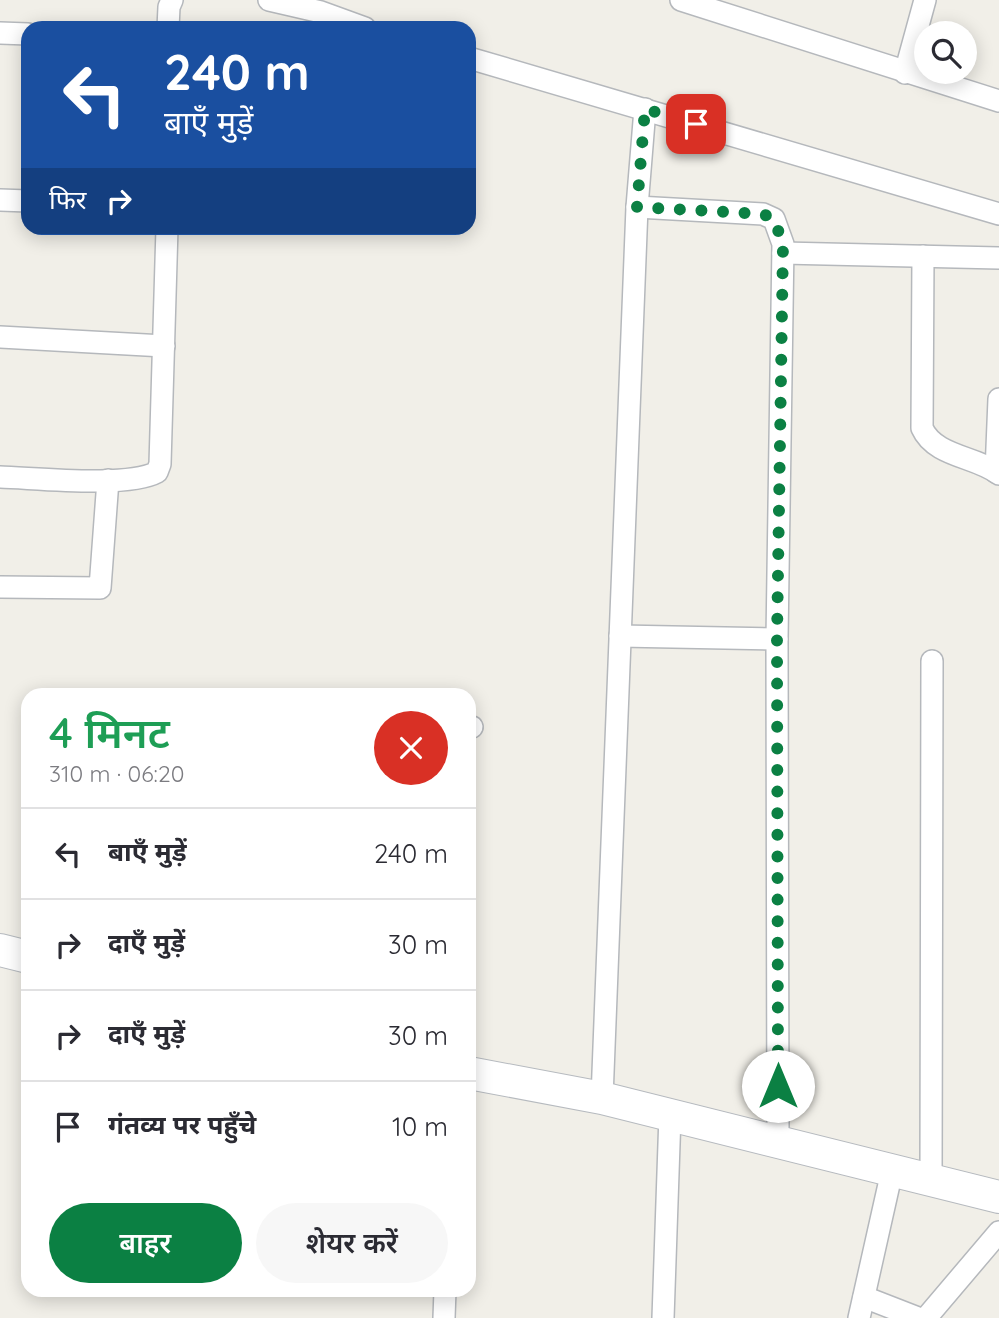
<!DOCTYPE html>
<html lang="hi">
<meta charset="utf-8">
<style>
body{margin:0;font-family:Quicksand,"Noto Sans Devanagari",sans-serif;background:#f7f7f7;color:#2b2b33;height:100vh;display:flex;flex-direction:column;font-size:26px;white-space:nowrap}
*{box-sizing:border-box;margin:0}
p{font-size:23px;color:#7c7c81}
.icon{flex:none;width:38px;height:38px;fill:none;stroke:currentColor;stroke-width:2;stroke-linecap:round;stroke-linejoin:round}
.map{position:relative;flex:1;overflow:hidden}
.drawer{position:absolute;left:21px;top:688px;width:455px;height:609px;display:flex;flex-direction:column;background:#fff;border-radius:21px;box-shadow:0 4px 18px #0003}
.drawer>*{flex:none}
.hud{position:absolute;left:21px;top:21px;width:455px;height:214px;border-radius:21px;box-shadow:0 4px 18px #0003;background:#1a4fa0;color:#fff;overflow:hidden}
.buttons{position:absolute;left:914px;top:21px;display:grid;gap:14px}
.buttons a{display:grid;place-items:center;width:63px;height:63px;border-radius:50%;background:#fff;box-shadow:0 4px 18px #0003;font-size:35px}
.pin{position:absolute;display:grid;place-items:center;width:60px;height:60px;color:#fff;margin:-30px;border-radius:14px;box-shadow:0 4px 10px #0006}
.me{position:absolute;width:77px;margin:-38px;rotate:0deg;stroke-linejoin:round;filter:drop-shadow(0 0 5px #0008)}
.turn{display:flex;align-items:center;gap:24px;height:147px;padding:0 28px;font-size:32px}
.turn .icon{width:91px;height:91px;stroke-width:2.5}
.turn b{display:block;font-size:49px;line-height:60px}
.then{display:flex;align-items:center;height:66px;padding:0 28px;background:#0003;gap:14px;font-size:26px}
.round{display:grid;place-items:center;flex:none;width:74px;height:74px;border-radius:37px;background:#f7f7f7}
.summary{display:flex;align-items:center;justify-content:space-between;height:119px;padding:0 28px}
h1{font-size:42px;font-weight:600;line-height:52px;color:#1e9e55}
.primary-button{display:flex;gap:14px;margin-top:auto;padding:14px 28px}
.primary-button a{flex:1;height:80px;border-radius:42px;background:#0b8043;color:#fff;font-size:28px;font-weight:600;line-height:80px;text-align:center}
.primary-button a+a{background:#f7f7f7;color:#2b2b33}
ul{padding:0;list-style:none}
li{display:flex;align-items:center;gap:21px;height:91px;padding:0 28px;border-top:2px solid #e1e1e2}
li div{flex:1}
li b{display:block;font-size:26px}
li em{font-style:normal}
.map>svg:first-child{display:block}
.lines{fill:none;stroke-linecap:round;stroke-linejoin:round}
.street-casing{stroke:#b5b8bc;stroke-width:24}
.secondary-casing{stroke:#b6babf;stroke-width:34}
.street{stroke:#fff;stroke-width:21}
.secondary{stroke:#fff;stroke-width:32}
.route{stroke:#0b8043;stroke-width:12;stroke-dasharray:0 21.6}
</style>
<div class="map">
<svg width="999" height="1318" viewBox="0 0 999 1318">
<rect width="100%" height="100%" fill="#f1efe8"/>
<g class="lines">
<!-- street casing -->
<g class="street-casing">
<g id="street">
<polyline points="269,0 321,12 365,28"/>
<polyline points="681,0 999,101"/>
<polyline points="168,28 169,7 172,0"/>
<polyline points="0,33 28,34"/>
<polyline points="469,58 999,214"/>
<polyline points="905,73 925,0"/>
<polyline points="0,200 28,201"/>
<polyline points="637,207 763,214 774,219 783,244 777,639 778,1142"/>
<polyline points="783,253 999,258"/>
<path d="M923,256L922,428C935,457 976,456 999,474"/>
<polyline points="0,337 164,346"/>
<polyline points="996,472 999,399"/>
<path d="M0,477C36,478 128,488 157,472L160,464L167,228"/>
<polyline points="0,587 100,588 108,480"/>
<polyline points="620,636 777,639"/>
<polyline points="469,726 472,727"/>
<polyline points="602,1098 637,207 645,109"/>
<polyline points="931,1179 932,661"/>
<polyline points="864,1297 918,1318"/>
<polyline points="444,1318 445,1290"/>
<polyline points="663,1318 670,1115"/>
<polyline points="859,1318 892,1171"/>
<polyline points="926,1318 999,1232"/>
</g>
</g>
<!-- secondary casing -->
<g class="secondary-casing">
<g id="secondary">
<polyline points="0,950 28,957"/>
<polyline points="469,1073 602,1098 999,1197"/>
</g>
</g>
<!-- street -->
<use href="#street" class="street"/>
<!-- secondary -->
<use href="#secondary" class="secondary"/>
</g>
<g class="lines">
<!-- route -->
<polyline class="route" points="696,124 645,109 637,207 763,214 774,219 783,244 777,639 778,1086"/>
</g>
</svg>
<div class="buttons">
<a><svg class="icon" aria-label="search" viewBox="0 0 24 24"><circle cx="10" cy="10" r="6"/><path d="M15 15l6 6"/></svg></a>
</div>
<div class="pin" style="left:696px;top:124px;background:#d93025"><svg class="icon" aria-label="arrive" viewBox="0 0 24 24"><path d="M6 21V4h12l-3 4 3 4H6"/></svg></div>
<svg class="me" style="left:778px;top:1086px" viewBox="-20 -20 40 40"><circle r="19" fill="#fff"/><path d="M0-13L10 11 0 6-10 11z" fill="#0b8043"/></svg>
<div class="hud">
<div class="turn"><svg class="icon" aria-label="left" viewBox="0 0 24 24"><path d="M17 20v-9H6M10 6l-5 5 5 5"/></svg><div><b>240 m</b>बाएँ मुड़ें</div></div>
<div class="then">फिर<svg class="icon" aria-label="right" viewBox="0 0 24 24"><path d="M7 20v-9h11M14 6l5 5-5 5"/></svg></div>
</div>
<section class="drawer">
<div class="summary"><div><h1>4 मिनट</h1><p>310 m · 06:20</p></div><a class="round" style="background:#d93025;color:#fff"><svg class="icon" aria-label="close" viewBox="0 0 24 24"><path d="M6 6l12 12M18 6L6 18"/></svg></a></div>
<ul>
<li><svg class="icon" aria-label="left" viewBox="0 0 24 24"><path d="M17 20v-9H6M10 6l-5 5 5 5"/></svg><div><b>बाएँ मुड़ें</b></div><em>240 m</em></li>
<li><svg class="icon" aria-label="right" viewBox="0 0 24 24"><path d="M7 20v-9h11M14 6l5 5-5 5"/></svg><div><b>दाएँ मुड़ें</b></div><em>30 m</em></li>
<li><svg class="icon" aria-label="right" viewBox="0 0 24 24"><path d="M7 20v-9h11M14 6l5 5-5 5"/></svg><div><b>दाएँ मुड़ें</b></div><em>30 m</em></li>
<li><svg class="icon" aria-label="arrive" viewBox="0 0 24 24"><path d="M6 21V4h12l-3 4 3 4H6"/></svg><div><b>गंतव्य पर पहुँचे</b></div><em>10 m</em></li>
</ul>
<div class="primary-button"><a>बाहर</a><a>शेयर करें</a></div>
</section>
</div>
